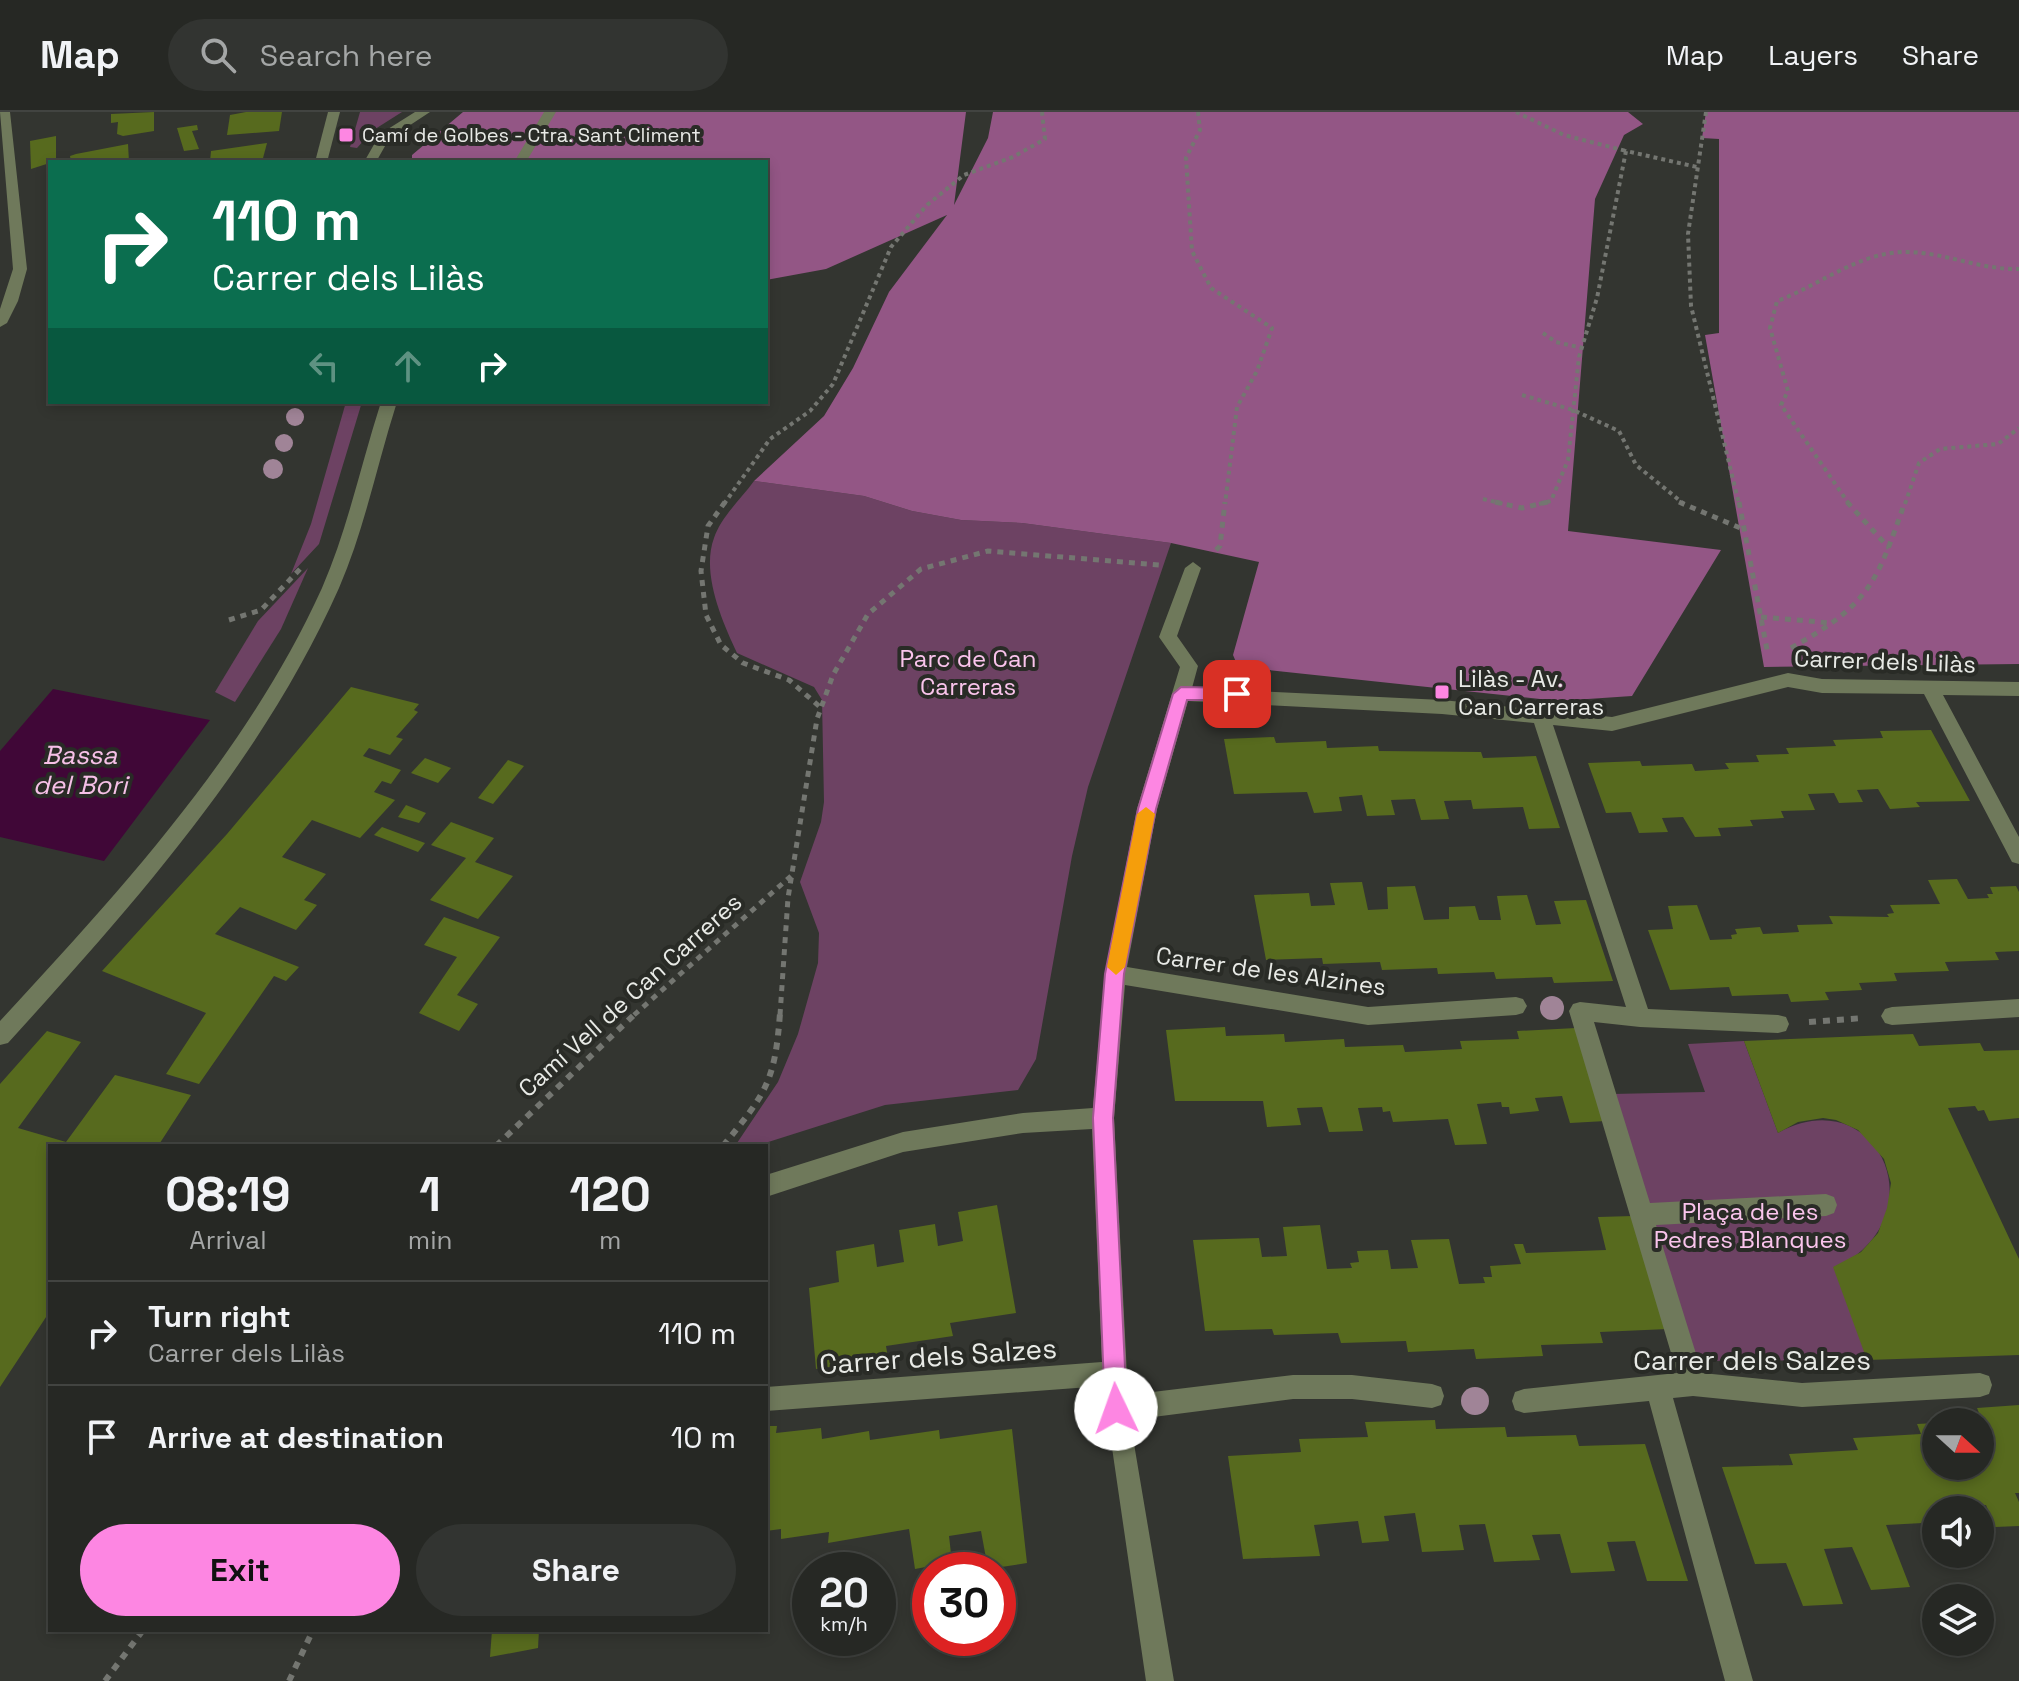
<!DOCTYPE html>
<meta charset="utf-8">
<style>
body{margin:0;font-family:"Space Grotesk",sans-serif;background:#323431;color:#f1f3f6;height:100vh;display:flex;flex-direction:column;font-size:30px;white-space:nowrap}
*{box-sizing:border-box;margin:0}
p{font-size:26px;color:#a4a6a6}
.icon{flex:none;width:44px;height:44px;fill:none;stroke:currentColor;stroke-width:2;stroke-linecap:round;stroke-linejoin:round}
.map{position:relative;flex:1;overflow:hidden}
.details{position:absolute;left:48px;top:1032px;width:720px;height:488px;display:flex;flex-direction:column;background:#262824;border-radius:0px;box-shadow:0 4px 12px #0003,0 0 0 2px #424441}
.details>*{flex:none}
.banner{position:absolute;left:48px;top:48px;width:720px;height:244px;border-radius:0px;box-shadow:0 4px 12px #0003,0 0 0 2px #424441;background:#0b6e4f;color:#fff;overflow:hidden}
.needle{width:52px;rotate:111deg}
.controls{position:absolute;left:1922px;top:1296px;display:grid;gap:16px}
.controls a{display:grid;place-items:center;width:72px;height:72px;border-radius:50%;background:#262824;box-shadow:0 4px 12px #0003,0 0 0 2px #424441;font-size:40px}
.speed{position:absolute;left:792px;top:1440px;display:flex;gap:16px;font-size:40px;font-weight:700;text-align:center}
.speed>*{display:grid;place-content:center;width:104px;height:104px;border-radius:50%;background:#262824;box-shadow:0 4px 12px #0003,0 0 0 2px #424441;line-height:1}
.speed small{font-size:20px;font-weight:400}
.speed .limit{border:12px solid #d22;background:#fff;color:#111}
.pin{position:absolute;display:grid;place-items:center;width:68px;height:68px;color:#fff;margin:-34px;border-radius:16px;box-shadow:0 4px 12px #0006}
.me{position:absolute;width:88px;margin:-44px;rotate:357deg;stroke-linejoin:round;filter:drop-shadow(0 0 6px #0008)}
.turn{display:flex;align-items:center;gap:28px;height:168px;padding:0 32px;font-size:36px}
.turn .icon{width:104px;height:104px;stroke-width:2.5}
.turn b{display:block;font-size:56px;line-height:68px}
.lanes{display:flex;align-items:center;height:76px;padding:0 32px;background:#0003;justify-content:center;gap:40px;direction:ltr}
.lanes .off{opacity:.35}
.eta{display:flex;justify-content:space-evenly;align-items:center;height:136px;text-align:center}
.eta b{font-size:48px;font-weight:800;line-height:56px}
.button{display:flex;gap:16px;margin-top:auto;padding:16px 32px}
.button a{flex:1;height:92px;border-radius:48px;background:#fd86e2;color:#111;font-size:32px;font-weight:800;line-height:92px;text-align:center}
.button a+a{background:#323431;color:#f1f3f6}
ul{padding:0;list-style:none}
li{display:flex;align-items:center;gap:24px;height:104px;padding:0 32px;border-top:2px solid #424441}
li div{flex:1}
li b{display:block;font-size:30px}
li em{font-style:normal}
header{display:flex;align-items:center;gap:48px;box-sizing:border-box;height:112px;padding:0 40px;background:#262824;border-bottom:2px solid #424441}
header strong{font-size:38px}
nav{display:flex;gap:44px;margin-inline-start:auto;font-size:28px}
.search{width:560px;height:72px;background:#323431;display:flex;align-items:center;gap:20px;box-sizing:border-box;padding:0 28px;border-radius:44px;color:#a4a6a6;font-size:30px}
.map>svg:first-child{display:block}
.green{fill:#6d4263}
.forest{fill:#935685}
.water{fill:#400737}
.building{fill:#576a1e}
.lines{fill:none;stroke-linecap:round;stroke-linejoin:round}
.path-far2{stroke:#747671;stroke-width:4;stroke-dasharray:4 4;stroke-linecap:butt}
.path-far1{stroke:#747671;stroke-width:5;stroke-dasharray:6 6;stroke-linecap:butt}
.path{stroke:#747671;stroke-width:6;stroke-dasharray:7 7;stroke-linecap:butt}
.minor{fill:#6f795b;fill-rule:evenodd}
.tree{fill:#a08497}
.route{fill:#fd86e2;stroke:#a45793;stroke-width:2}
.slow{fill:#f59e0b}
.poi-dot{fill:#fd86e2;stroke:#292b26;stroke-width:3}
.labels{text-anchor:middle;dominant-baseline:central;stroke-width:8;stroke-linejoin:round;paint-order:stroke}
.far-poi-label{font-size:20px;fill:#e8eae6;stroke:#292b26;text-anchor:start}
.park-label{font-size:24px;fill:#fac4ec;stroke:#292b26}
.street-label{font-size:24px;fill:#e8eae6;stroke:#292b26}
.poi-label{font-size:24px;fill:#e8eae6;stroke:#292b26;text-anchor:start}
.water-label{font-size:26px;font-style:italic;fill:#f6c0e7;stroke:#292b26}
.near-street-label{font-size:28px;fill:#e8eae6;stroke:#292b26}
</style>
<header>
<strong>Map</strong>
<div class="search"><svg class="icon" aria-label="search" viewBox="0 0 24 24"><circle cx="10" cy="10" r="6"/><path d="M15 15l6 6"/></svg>Search here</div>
<nav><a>Map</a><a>Layers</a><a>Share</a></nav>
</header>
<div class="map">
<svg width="2019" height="1569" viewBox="0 0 2019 1569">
<rect width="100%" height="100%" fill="#333530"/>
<!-- green -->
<g class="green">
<polygon points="360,0 402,0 372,19 357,36 350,35"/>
<polygon points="346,290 362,290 319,432 291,462 311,412"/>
<path d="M754,369L864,384L912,399L961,408L1022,411L1171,431L1088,675L1072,744L1036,947L1018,978L885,993L756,1034H735L778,970L798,922L818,851L819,821L800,770L821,710L824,690L822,588L814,575L737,541C722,509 701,461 714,426C721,405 741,387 754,369Z"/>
<polygon points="308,456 281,517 235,590 215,580 258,509"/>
<path d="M1744,929L1778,1021C1869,970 1933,1086 1854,1145L1867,1248L1693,1249L1612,982L1705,980L1688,932Z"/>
</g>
<!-- forest -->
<g class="forest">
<polygon points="463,0 966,0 954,93 988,26 993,0 1628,0 1643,12 1624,23 1595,87 1568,419 1721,438 1632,584 1558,589 1250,556 1236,550 1233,543 1259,450 1171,431 1022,411 961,408 912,399 864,384 754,369 824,304 853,256 889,180 947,103 826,157 766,168 766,50 412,50 412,43"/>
<polygon points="1706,0 2019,0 2019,552 1764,555 1705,223 1719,221 1719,27 1702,26"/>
</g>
<!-- water -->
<polygon class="water" points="53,577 210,608 104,749 0,725 0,639"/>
<!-- building -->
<g class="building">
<polygon points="154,0 154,19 123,24 117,22 118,10 111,11 111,2"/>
<polygon points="246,0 282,0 279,19 227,23 230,3"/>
<polygon points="197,13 198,18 192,19 199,37 184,39 177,16"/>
<polygon points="56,24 56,49 31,57 30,29"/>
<polygon points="267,31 262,50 210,50 211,39"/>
<polygon points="128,32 129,50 71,50 70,44 76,42"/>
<polygon points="351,575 419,592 414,598 418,600 396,625 403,627 390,643 369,636 363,644 401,658 391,672 382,669 374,680 395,688 360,726 312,708 282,745 326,762 304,788 317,793 296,818 240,795 215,822 299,855 286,869 274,864 199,972 166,962 206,901 102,859 227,722"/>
<polygon points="1931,618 1970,689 1916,690 1920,695 1890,697 1878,677 1857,678 1863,690 1839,691 1834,681 1808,682 1815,698 1781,699 1784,706 1750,708 1753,714 1718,716 1721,724 1695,725 1683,705 1662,706 1668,720 1639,721 1631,700 1606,701 1588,651 1640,649 1642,654 1692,652 1695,659 1729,657 1725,651 1759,650 1756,643 1789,642 1786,636 1836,634 1833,628 1883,626 1880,619"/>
<polygon points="1274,625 1276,631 1326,629 1327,636 1378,634 1379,639 1481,640 1483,646 1536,644 1560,716 1529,717 1523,695 1473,697 1471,688 1444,689 1449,707 1421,708 1415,687 1391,688 1395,703 1367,704 1362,683 1339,685 1342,699 1314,701 1307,680 1234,682 1224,627"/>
<polygon points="425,646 451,656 438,671 411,661"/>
<polygon points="508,648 524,654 493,692 478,686"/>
<polygon points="406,693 426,701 419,711 398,705"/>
<polygon points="451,710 494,726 475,750 513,764 478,807 430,788 466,746 431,733"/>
<polygon points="382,715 425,731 418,740 374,723"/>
<polygon points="1957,767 1968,787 1989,786 1987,782 1993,782 1990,775 2016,774 2019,780 2019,839 1995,840 1999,848 1945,850 1949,859 1894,861 1897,869 1859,871 1862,878 1825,880 1829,888 1791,890 1788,882 1732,884 1729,875 1670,878 1648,818 1673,817 1668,794 1697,793 1710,828 1732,827 1731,823 1737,822 1735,817 1760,815 1763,822 1799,820 1797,813 1833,812 1829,804 1889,805 1887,802 1894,801 1890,793 1940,792 1928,768"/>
<polygon points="1362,770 1368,798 1388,797 1387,775 1415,774 1424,808 1449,807 1449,795 1475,794 1479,808 1501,808 1497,784 1527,783 1536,813 1561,812 1554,789 1586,788 1613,869 1554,871 1552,865 1496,867 1494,860 1438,862 1437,856 1382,858 1380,850 1323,852 1322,846 1266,848 1254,783 1309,781 1311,794 1335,793 1330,771"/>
<polygon points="444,805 500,825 457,883 478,892 459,919 419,901 457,845 424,833"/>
<polygon points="1225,915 1226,924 1284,922 1285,930 1344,927 1345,935 1403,933 1405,940 1462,937 1460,929 1519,927 1517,919 1576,916 1606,1009 1570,1011 1562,984 1535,986 1539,999 1510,1002 1509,995 1502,995 1501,990 1477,992 1487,1032 1455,1033 1448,1007 1393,1010 1390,999 1383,1000 1382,995 1358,996 1363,1019 1329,1020 1322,995 1297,996 1301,1013 1267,1015 1263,989 1175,989 1166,918"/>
<polygon points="47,919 81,930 18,1016 66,1030 115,963 191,983 158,1034 50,1034 50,1199 0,1275 0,972"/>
<polygon points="1913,922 1919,934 1980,931 1984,939 2019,938 2019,1006 1989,1009 1984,998 1978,999 1975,994 1948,996 2019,1147 2019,1243 1867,1248 1833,1155 1861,1140 1878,1121 1887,1096 1891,1071 1884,1047 1858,1018 1836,1008 1823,1006 1798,1010 1778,1021 1744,929"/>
<polygon points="997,1093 1016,1201 950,1211 953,1224 886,1234 888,1246 816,1257 809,1176 839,1170 836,1139 874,1132 877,1155 904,1150 899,1118 935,1112 938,1134 963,1129 958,1100"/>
<polygon points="1633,1104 1668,1217 1600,1220 1603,1231 1541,1233 1543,1244 1476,1247 1474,1237 1408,1240 1406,1229 1341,1231 1338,1221 1274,1223 1272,1217 1205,1219 1193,1128 1259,1126 1262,1145 1287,1144 1283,1115 1320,1113 1327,1157 1352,1156 1350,1151 1359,1150 1357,1139 1388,1138 1391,1157 1418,1156 1411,1128 1449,1127 1459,1172 1485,1171 1483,1165 1492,1165 1490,1154 1521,1152 1514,1132 1523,1132 1526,1141 1606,1138 1598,1105"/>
<polygon points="2019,1293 2019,1381 2015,1381 2019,1390 2019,1414 1995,1415 1986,1393 1936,1398 1936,1432 1931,1432 1923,1411 1886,1413 1910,1475 1871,1478 1852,1435 1824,1437 1843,1492 1803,1494 1786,1451 1755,1452 1722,1355 1793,1353 1789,1342 1858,1338 1853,1326 1921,1322 1917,1312 1936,1311 1936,1354 1980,1354 1982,1308 1977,1296"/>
<polygon points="1435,1308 1436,1317 1505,1315 1507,1325 1576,1323 1579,1334 1645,1332 1688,1469 1647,1469 1635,1429 1607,1430 1615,1459 1571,1461 1560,1422 1532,1423 1540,1448 1494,1450 1485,1412 1459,1413 1464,1438 1422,1440 1415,1401 1384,1404 1389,1429 1362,1431 1358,1409 1314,1413 1320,1444 1243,1447 1228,1344 1301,1340 1299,1327 1368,1325 1365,1310"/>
<polygon points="766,1314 777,1314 776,1321 821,1316 822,1327 869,1319 870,1328 939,1318 940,1327 1012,1317 1027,1451 988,1457 981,1419 949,1424 952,1450 915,1457 909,1417 828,1431 829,1420 781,1427 781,1417 766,1419"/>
<polygon points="492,1518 539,1518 538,1536 490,1545"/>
</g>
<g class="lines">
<!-- path-far2 -->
<g class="path-far2">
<polyline points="1198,0 1200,18 1186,46 1192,139 1211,176 1272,216 1257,259 1237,295 1225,392"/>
<polyline points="1516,0 1564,23 1626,39"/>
<polyline points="1706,0 1688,122 1691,194 1739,392"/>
<polyline points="1543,221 1556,230 1582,236"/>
<polyline points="1522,283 1573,298 1619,319 1636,353 1684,392"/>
<polyline points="1483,387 1504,392"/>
<polyline points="724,392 770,327 810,299 833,272 891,135 927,93 964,63 1013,45 1045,27 1042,0"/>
<polyline points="1539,392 1551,389 1568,348 1579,245 1597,186 1626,39 1697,55"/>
<path d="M1849,392L1781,293L1788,279L1770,216L1777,189C1818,174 1858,141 1903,140C1942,139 1979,158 2019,157"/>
<polyline points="1905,392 1919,351 1940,337 1998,332 2019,316"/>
</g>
<!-- path-far1 -->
<g class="path-far1">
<polyline points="725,390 708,414 701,459 706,503 721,533 743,551 789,568 820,595"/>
<polyline points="1495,390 1522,396 1548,390"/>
<polyline points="1679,390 1745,418"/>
<polyline points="1739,390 1768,543"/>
<polyline points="1847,390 1889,436"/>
<polyline points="1216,438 1220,434 1225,390"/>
<polyline points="1761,505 1831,511"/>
<polyline points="229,508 261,498 301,456"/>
<path d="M1791,536C1870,492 1876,472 1905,390"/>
<polyline points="634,903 791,764"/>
<polyline points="780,903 788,786 817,607 833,563 868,502 921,457 988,439 1160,453"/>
</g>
<!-- path -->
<g class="path">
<polyline points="1809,910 1863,906"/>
<polyline points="496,1034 636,901"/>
<path d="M723,1034C766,981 775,970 780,901"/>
<polyline points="105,1569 143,1518"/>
<polyline points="289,1569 313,1518"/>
</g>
<!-- minor -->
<g class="minor">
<polygon points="0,0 10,0 27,157 18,189 7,211 0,215 0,197 13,157"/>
<polygon points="328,0 340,0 327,50 315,50"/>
<polygon points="415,0 430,0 389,27 376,50 364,50 380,22"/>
<polygon points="544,0 556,0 526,50 514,50"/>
<path d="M381,290H397C377,352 365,416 339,476C262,649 134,792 8,931L0,933V909C122,777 247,641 322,476C348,416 361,352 381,290Z"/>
<polygon points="1193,450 1201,456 1177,524 1198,554 1192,576 1442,588 1612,605 1788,561 1822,567 2019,570 2019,584 1943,583 2019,725 2019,752 2012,750 1924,582 1822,581 1788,575 1612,619 1553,613 1648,897 1778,903 1786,905 1789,912 1786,919 1778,921 1640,915 1594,910 1650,1091 1826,1082 1834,1085 1837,1093 1834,1101 1826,1104 1656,1113 1702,1261 1802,1271 1980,1261 1989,1264 1992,1273 1989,1282 1980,1285 1802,1295 1693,1284 1673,1286 1753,1569 1725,1569 1649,1289 1524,1301 1515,1298 1512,1289 1515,1280 1524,1277 1677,1261 1569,899 1573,892 1580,890 1626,895 1534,611 1442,602 1188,589 1157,697 1127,855 1368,895 1516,885 1523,887 1527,894 1523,901 1516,903 1368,913 1125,873 1114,1006 1128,1283 1293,1263 1352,1263 1432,1272 1441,1275 1444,1284 1441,1293 1432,1296 1352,1287 1293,1287 1130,1308 1174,1569 1146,1569 1103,1274 766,1299 766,1275 1102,1250 1092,1017 1023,1021 903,1040 766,1085 766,1063 903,1020 1023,1001 1093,996 1105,862 1137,697 1180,555 1159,525 1185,456"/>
<polygon points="2019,887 2019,905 1892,913 1885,911 1881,904 1885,897 1892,895"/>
</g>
</g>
<!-- trees -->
<g class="tree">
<circle cx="295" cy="305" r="9"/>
<circle cx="284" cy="331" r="9"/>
<circle cx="273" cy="357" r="10"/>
<circle cx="1552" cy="896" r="12"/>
<circle cx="1475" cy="1289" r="14"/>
</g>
<!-- route -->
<polygon class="route" points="1181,575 1237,576 1245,582 1237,588 1187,588 1156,697 1124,862 1113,1006 1127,1297 1124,1305 1116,1308 1108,1305 1105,1297 1093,1006 1105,862 1138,697 1173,582"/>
<!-- slow -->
<polygon class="slow" points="1146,695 1155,702 1125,855 1116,863 1107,855 1137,702"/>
<!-- markers -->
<g class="poi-dot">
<rect x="338" y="15" width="16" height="16" rx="4"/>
<rect x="1434" y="572" width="16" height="16" rx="4"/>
</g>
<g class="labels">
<!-- far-poi labels -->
<g class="far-poi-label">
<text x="362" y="23">Camí de Golbes - Ctra. Sant Climent</text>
</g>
<!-- park labels -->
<g class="park-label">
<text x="968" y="546">Parc de Can<tspan x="968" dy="28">Carreras</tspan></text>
<text x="1750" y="1099">Plaça de les<tspan x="1750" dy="28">Pedres Blanques</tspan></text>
</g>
<!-- street labels -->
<g class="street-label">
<text transform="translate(1885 549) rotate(2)">Carrer dels Lilàs</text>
<text transform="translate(1271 859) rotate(8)">Carrer de les Alzines</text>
<text transform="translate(630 883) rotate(-42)">Camí Vell de Can Carreres</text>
</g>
<!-- poi labels -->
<g class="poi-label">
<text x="1458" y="566">Lilàs - Av.<tspan x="1458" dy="28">Can Carreras</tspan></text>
</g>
<!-- water labels -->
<g class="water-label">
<text x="80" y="643">Bassa<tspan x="80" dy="30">del Bori</tspan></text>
</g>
<!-- near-street labels -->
<g class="near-street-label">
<text transform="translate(938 1244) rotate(-4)">Carrer dels Salzes</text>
<text x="1752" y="1248">Carrer dels Salzes</text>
</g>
</g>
</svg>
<div class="controls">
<a><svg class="needle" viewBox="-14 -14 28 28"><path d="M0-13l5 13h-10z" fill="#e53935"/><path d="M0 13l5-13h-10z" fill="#a4a6a6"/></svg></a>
<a><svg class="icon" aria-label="sound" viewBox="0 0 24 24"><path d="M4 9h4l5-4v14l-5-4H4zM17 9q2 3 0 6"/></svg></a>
<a><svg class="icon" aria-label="layers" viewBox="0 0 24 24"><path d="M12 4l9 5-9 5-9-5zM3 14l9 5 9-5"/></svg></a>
</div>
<div class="speed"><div>20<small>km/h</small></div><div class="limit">30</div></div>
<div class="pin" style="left:1237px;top:582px;background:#d93025"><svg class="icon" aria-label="arrive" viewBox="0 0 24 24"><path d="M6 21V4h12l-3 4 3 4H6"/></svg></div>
<svg class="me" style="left:1116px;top:1297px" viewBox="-20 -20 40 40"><circle r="19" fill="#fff"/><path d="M0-13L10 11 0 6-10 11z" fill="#fd86e2"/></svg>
<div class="banner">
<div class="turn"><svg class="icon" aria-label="right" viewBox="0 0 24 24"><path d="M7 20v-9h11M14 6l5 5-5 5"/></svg><div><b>110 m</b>Carrer dels Lilàs</div></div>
<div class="lanes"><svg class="icon off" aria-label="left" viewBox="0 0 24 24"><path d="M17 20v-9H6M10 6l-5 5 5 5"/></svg><svg class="icon off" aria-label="ahead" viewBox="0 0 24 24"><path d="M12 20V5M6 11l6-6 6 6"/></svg><svg class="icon" aria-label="right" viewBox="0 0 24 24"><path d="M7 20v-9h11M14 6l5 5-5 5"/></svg></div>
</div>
<section class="details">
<div class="eta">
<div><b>08:19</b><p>Arrival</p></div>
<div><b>1</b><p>min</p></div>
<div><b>120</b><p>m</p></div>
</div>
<ul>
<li><svg class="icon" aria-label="right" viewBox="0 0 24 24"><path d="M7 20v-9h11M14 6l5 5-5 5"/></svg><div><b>Turn right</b><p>Carrer dels Lilàs</p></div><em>110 m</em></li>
<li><svg class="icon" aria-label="arrive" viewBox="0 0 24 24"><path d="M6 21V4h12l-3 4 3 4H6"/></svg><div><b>Arrive at destination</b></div><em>10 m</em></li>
</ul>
<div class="button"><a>Exit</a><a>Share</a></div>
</section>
</div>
